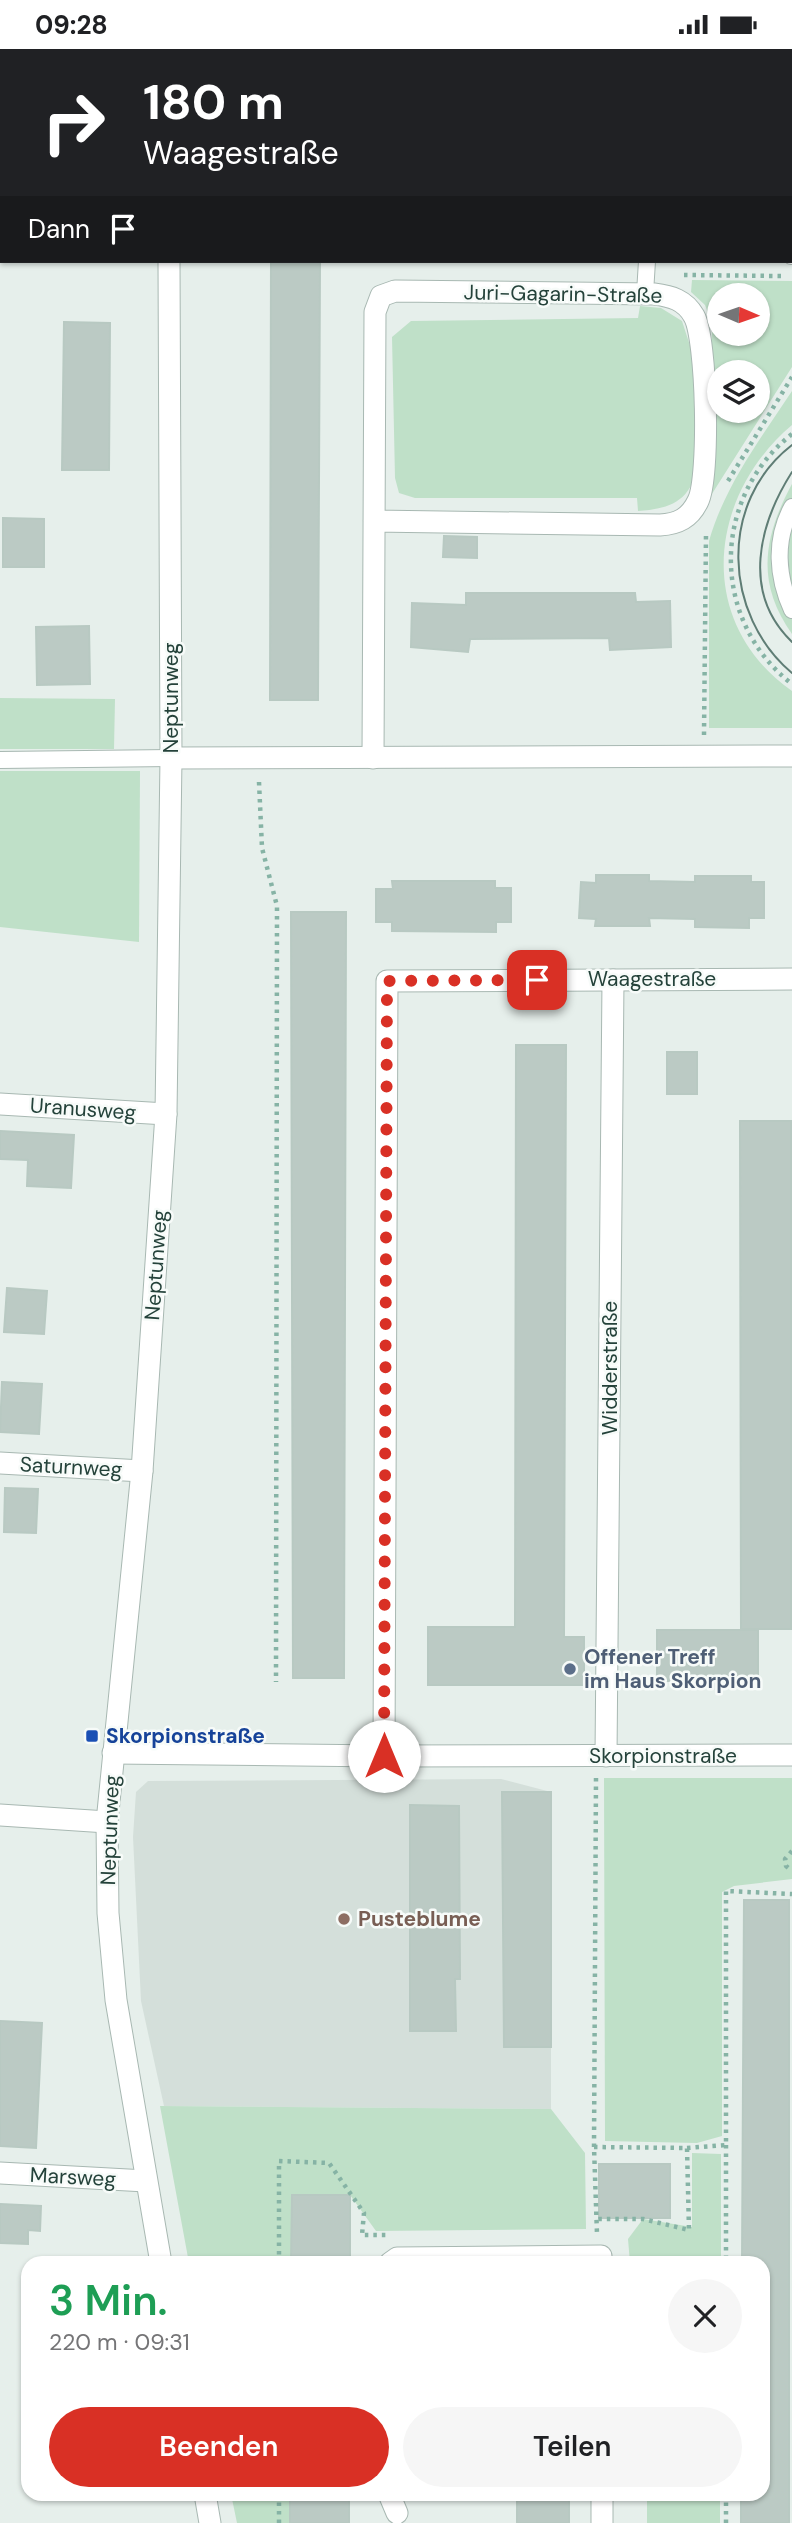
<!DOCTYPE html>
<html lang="de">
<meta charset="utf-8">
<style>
body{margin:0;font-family:"DM Sans",sans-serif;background:#f6f6f6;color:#202124;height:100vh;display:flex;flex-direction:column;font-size:26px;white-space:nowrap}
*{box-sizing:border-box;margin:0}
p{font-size:23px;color:#757577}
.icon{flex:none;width:38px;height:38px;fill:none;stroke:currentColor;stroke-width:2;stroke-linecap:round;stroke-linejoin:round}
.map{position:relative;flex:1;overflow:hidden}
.drawer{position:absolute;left:21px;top:2207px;width:749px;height:245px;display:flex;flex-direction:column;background:#fff;border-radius:21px;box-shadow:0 2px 5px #0004}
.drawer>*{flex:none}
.top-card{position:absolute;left:0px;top:0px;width:793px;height:214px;box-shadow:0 2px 5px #0004;background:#202124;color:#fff;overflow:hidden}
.needle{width:46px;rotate:92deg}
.buttons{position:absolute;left:707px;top:234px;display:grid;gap:14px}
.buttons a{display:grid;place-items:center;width:63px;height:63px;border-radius:50%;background:#fff;box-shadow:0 2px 5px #0004;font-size:35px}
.pin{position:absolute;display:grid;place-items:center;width:60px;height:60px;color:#fff;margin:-30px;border-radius:14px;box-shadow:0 4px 10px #0006}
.me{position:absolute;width:77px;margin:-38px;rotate:0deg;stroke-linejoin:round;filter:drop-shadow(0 0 5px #0008)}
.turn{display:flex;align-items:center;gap:24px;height:147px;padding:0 28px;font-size:32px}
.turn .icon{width:91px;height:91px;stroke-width:2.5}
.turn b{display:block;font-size:49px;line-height:60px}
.then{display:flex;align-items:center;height:66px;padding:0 28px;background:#0003;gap:14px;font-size:26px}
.round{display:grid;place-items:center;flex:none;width:74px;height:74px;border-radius:37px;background:#f6f6f6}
.headline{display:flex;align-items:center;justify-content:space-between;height:119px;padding:0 28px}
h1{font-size:42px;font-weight:600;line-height:52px;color:#1e9e55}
.button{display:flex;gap:14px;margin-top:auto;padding:14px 28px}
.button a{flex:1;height:80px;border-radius:42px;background:#d93025;color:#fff;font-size:28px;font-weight:600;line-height:80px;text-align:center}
.button a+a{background:#f6f6f6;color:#202124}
.status{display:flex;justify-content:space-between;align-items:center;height:49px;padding:0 35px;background:#fff;direction:ltr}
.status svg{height:19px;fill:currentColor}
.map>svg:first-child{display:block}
.built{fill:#d4dfda}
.green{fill:#bfe0c8;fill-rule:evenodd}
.building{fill:#bbcac4;stroke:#b8c9c2;stroke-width:2}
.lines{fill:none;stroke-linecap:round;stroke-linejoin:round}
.service-casing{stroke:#a8b8b2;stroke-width:18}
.minor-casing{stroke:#a8b8b2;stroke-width:23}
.path{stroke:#86b3a5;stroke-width:4.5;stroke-dasharray:3.5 5;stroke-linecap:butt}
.service{stroke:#fff;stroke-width:16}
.minor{stroke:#fff;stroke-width:21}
.tram{stroke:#5f7d75;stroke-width:2}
.route{stroke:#d93025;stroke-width:12;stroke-dasharray:0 21.6}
.service-dot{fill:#5c6f8a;stroke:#f7fbf9;stroke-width:2.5}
.transit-dot{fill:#1a4fb4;stroke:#f7fbf9;stroke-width:2.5}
.education-dot{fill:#8d6e63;stroke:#f7fbf9;stroke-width:2.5}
.labels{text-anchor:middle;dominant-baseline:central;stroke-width:5;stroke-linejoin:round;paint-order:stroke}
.street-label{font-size:21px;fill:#24423a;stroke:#f7fbf9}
.service-label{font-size:21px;font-weight:bold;fill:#4e5e75;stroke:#f7fbf9;text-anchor:start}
.transit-label{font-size:21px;font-weight:bold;fill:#164399;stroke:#f7fbf9;text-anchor:start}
.education-label{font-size:21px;font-weight:bold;fill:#785e54;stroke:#f7fbf9;text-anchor:start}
</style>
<div class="status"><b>09:28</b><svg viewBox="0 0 49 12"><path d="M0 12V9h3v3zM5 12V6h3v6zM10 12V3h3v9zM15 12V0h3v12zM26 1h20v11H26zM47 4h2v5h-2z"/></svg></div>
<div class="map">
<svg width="792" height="2474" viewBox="0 0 792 2474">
<rect width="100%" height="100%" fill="#e6efeb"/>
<!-- built -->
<polygon class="built" points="501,1730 551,1743 551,2060 164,2057 141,1952 133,1788 136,1743 148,1732"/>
<!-- green -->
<g class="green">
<polygon points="197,0 792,0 792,199 791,2"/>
<path d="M692,231L792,232V318L710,448L712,274L705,256L691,243ZM719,247H758V285H719ZM719,324H758V362H719Z"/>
<path d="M640,257L661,259L682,272L695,312L696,421C690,453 668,460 638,462L637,449H415L399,444L395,429L392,288L411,272L638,269Z"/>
<path d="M792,342V376C707,448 695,574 792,642V679H709V492C725,436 761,389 792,342Z"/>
<path d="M792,435V585C755,533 764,487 792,435Z"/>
<polygon points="0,649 115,650 114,700 0,700"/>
<polygon points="0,722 140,722 139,893 0,878"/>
<polygon points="604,1729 792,1729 792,1830 734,1837 722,1843 722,2087 697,2094 605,2092"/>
<polygon points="160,2057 551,2060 585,2104 586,2180 376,2182 350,2146 292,2146 291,2214 189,2214"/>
<polygon points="692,2104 721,2105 721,2214 630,2214 628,2190 643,2170 692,2178"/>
<polygon points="231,2445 290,2445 290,2474 237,2474"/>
<rect x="647" y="2445" width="73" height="29"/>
</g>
<!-- building -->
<g class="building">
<polygon points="271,212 320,212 318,651 270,651"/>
<polygon points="64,273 110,274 109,421 62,421"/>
<polygon points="3,469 44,470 44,518 3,518"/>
<polygon points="444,487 477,488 477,509 443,508"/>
<polygon points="466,544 635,544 636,553 670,552 671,598 610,601 609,589 470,590 468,603 411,598 412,554 466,556"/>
<polygon points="89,577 90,635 37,636 36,578"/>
<polygon points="596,826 649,826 649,832 695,833 695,827 751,827 751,833 764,833 764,869 749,869 749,879 695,878 695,870 649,869 650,877 595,877 596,870 579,869 581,833 596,834"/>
<polygon points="392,832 495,832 495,839 511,839 511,873 496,873 496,883 392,882 392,873 376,873 376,840 393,840"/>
<polygon points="291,863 346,863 344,1629 293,1629"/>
<polygon points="516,996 566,996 564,1588 584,1588 584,1636 428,1636 428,1578 515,1578"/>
<rect x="667" y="1003" width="30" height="42"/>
<polygon points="740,1072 791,1072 791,1580 741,1580"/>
<polygon points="0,1082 74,1086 71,1139 27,1137 28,1111 0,1110"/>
<polygon points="7,1239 47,1242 44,1285 4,1283"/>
<polygon points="2,1333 42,1335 39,1385 0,1383"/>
<polygon points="5,1439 38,1440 36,1484 4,1483"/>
<rect x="657" y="1581" width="101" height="51"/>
<polygon points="502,1743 551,1743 551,1998 504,1998"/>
<polygon points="410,1756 459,1757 460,1930 455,1930 456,1982 410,1982"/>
<polygon points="744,1851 789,1851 789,2474 741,2474 741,2445 763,2445 763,2214 742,2214"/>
<polygon points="0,1972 42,1974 36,2099 0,2097"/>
<rect x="599" y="2115" width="71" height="54"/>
<polygon points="292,2146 350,2146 350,2214 291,2214"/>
<polygon points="0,2155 41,2157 40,2182 28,2181 28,2195 0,2194"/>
<rect x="290" y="2445" width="59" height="29"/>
<rect x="517" y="2445" width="52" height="29"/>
</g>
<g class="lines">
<!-- service casing -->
<g class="service-casing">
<g id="service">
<polyline points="791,207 792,207"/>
<polyline points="645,244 647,212"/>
<path d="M792,458C774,491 777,528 792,561"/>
<polyline points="0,711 171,709"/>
</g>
</g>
<!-- minor casing -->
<g class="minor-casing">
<g id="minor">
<polyline points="169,0 169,2"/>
<polyline points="0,151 2,151"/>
<polyline points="171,709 792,707"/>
<path d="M373,709L375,263L381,247L395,242L654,245C671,247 685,251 694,267C707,290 710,428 698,452C690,469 678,475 660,476L374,472"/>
<polyline points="0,1055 166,1065"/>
<polyline points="0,1414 142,1422"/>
<polyline points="113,1704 384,1707 792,1706"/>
<polyline points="384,1707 387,932 792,930"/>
<polyline points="606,1707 613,931"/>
<polyline points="0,1766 107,1773"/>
<polyline points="0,2124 146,2132"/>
<polyline points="161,2214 116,1951 108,1864 107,1773 142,1422 166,1065 171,709 169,212"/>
<polyline points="390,2214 397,2209 601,2207 601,2214"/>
<polyline points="205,2445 210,2474"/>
<polyline points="389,2445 397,2464"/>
<polyline points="602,2445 602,2474"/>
</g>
</g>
<!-- path -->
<g class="path">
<polyline points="791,51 792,51"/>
<polyline points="684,226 781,227"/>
<path d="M792,385C711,449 710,571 792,635"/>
<polyline points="728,432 792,328"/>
<polyline points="704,686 706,485"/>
<polyline points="259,733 262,799 277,857 276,1633"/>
<polyline points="596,1729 594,2098 597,2185"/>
<polyline points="792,1802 785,1810 786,1817 792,1822"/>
<polyline points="726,2096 726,2214"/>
<polyline points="594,2098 687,2099 689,2181 643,2170 595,2170"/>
<polyline points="687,2099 726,2096 726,1842 792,1845"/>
<polyline points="279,2214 279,2112 329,2114 364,2164 362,2186 387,2186"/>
<polyline points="279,2445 279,2474"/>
<polyline points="726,2445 726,2474"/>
</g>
<!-- service -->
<use href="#service" class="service"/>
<!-- minor -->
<use href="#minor" class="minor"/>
<!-- tram -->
<g class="tram">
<path d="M792,396C718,453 723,566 792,624"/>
<path d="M792,423C759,475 741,544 792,593"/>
</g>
</g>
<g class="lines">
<!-- route -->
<polyline class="route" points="384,1707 387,932 537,931"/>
</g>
<!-- markers -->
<circle class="service-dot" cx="570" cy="1620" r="7"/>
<rect class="transit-dot" x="85" y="1680" width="14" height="14" rx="3.5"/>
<circle class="education-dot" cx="344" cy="1870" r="7"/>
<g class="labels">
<!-- street labels -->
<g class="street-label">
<text transform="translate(563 245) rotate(1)">Juri-Gagarin-Straße</text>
<text transform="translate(171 649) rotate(-90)">Neptunweg</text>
<text x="652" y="930">Waagestraße</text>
<text transform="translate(83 1060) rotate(4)">Uranusweg</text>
<text transform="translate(156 1216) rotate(-86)">Neptunweg</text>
<text transform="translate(610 1319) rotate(-90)">Widderstraße</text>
<text transform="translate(71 1418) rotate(3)">Saturnweg</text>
<text x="663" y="1707">Skorpionstraße</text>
<text transform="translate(110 1781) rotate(-88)">Neptunweg</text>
<text transform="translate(73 2128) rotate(3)">Marsweg</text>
</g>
<!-- service labels -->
<g class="service-label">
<text x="584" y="1608">Offener Treff<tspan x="584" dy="24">im Haus Skorpion</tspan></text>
</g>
<!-- transit labels -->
<g class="transit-label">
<text x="106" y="1687">Skorpionstraße</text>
</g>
<!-- education labels -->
<g class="education-label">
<text x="358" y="1870">Pusteblume</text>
</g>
</g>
</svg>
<div class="buttons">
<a><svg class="needle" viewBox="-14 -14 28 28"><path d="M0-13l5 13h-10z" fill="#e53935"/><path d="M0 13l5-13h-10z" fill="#757577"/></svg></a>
<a><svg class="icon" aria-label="layers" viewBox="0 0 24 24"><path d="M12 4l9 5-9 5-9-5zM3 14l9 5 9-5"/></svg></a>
</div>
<div class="pin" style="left:537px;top:931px;background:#d93025"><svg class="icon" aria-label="arrive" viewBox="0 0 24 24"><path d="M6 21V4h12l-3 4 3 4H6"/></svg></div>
<svg class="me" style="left:384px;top:1707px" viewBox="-20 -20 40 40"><circle r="19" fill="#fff"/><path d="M0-13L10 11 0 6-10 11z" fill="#d93025"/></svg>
<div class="top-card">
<div class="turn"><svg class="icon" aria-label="right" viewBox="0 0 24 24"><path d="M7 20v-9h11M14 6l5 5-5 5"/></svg><div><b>180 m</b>Waagestraße</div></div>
<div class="then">Dann<svg class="icon" aria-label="arrive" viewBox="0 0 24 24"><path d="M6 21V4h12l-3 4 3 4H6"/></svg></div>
</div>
<section class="drawer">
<div class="headline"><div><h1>3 Min.</h1><p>220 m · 09:31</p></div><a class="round"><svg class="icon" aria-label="close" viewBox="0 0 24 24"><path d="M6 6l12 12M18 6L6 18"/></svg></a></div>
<div class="button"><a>Beenden</a><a>Teilen</a></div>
</section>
</div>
